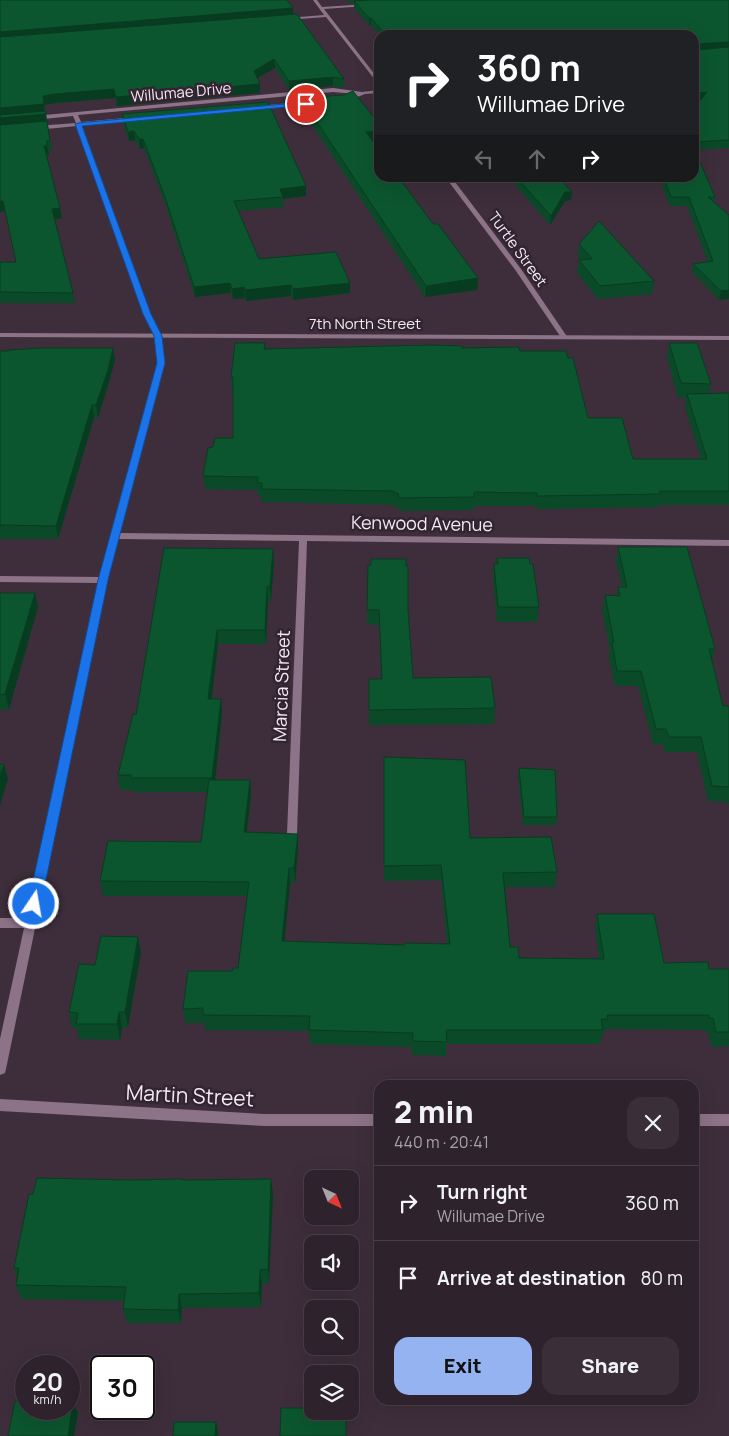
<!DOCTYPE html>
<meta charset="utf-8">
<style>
body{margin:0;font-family:Manrope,sans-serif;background:#3a2f38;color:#f1f3f6;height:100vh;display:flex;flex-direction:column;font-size:19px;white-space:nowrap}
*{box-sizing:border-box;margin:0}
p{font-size:16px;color:#a7a4a9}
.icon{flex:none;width:28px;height:28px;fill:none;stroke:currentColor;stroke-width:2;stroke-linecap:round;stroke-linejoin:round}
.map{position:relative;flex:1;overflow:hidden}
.sheet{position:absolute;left:374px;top:1080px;width:325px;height:325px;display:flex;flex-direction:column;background:#2e222c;border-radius:15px;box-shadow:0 5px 20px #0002,0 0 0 1px #493f48}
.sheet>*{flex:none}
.hud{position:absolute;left:374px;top:30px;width:325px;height:152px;border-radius:15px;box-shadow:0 5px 20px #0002,0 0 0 1px #493f48;background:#202124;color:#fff;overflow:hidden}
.needle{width:32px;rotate:137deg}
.fabs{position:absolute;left:304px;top:1170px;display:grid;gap:10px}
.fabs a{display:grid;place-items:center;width:55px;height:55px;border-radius:10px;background:#2e222c;box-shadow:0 5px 20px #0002,0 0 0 1px #493f48;font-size:25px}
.speed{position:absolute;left:15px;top:1355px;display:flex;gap:10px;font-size:25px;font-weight:700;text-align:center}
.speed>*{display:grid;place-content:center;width:65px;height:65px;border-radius:50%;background:#2e222c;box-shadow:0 5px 20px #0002,0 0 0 1px #493f48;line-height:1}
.speed small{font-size:12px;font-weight:400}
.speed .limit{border:2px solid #111;border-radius:8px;background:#fff;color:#111}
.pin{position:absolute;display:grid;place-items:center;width:42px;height:42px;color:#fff;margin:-21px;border:2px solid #fff;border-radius:50%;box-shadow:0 1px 5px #0007}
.me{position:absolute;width:55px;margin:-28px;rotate:12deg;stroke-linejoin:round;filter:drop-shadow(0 0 4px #0008)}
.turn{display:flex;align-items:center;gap:18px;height:105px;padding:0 20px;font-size:22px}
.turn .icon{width:65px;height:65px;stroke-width:2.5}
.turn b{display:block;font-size:35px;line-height:42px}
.lanes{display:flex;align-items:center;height:48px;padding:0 20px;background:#0003;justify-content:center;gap:25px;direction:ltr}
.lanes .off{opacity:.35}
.round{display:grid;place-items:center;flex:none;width:52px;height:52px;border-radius:15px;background:#3a2f38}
.head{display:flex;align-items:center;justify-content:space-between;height:85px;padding:0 20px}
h1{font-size:30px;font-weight:800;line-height:38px}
.cta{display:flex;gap:10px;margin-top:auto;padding:10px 20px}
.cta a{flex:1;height:58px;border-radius:15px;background:#95b2f1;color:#111;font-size:20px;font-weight:800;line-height:58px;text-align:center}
.cta a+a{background:#3a2f38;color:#f1f3f6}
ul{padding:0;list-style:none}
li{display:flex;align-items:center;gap:15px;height:75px;padding:0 20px;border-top:1px solid #493f48}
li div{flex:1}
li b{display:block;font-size:19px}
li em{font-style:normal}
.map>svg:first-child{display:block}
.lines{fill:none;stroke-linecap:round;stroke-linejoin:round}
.minor{fill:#8c7388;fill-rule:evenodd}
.tertiary{fill:#8c7388;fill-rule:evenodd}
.wall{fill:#0a4a28}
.shaded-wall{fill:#083c21}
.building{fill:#0c562f;stroke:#083c21}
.route{fill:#1a73e8;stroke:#114b97}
.labels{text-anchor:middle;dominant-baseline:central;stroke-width:5;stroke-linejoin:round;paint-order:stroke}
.far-street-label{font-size:15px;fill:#f3e9f1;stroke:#332431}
.street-label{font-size:18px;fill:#f3e9f1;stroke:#332431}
.near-street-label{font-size:21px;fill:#f3e9f1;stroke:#332431}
</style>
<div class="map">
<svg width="729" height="1436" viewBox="0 0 729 1436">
<rect width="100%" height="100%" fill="#3e2e3b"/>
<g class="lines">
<!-- minor -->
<g class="minor">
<polygon points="313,0 317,0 322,7 368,4 366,6 324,9 379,80 379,85 326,17 285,20 287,18 324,15"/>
<polygon points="333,88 362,92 379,90 379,93 365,94 345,102 343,99 356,94 333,92 78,115 81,122 136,117 139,119 136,121 82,125 150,315 161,336 165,363 120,533 729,540 729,546 307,541 297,834 296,837 288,837 287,834 299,541 118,539 107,580 6,1069 5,1073 0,1075 0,1039 24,928 0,928 0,918 26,918 98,583 0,582 0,576 99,577 157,363 155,336 144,315 77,126 36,130 33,128 36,126 76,123 73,116 34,120 31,118 34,116"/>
<polygon points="313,101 315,104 257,110 254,108 257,106"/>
<polygon points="446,178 452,178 521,269 568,338 566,339 562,339 516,271"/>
<polygon points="0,1099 265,1114 379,1114 379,1126 265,1126 0,1111"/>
<rect x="694" y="1114" width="35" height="12"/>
</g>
<!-- tertiary -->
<polygon class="tertiary" points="0,333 729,336 729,340 0,337"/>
</g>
<!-- wall -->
<g class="wall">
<polygon points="347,0 729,0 729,148 695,150 715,197 714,203 729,299 719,300 692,272 693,264 708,262 687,206 670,206 659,178 694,178 694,108 700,101 694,101 694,35 380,35 371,25 369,25 354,8 354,3 350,3"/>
<polygon points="293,14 344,79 344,88 333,86 289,90 275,68 257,78 260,84 260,93 117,106 115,98 56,103 44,105 46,114 0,118"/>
<polygon points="301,98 379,124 379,141 373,142 433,224 478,278 477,290 425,297 301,108"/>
<polygon points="46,114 52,150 48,151 49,155 47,156 60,208 62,218 55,219 73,293 75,303 0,303 0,262 16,262"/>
<polygon points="122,114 306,186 306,196 283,199 284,207 238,211 259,259 350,283 350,293 293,300 291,296 246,301 245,298 233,299 231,293 195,297 166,207 144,148 140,149 135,140 129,141 123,123"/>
<polygon points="509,178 559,178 571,200 565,201 550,225"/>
<polygon points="579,244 654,281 652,294 598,299 577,273 579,260 580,260 578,257"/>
<polygon points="265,343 266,349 462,348 520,351 568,358 588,418 633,459 701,459 685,407 686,398 678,398 667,357 669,343 711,384 709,393 729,393 729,505 659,505 658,507 536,509 536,506 474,506 474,510 399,511 398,507 394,507 394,505 262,502 261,496 258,496 258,490 205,489 203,476 213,447 233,438 233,390 232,390 231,377"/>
<polygon points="113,348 115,360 109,382 98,418 94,418 58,539 0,539 0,351"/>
<polygon points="618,547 715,649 712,662 723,706 729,706 729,807 728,802 708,801 697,752 665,752 663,744 653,744 638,686 615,686 609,657 610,650 602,610 605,595 617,595 618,587 622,587 616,561"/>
<polygon points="497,558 539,607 537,622 497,622 493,579 494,564 497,564"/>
<polygon points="274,563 271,601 268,601 266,644 218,644 212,699 221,699 222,713 215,780 250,780 251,794 247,832 298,849 295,883 290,883 284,942 404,945 447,944 441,880 384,881 384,757 470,838 557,872 555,887 505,887 510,947 519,958 599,959 595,928 597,914 664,963 709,969 729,969 729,1046 712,1047 708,1032 705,1032 704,1030 606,1029 605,1033 602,1033 600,1044 446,1044 446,1056 412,1055 412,1047 310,1044 309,1031 205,1030 204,1023 185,1023 183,1009 232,971 238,968 247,896 103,896 100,881 201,842 207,792 133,792 133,790 120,790 118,775 136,715"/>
<polygon points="0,593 35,593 38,607 9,709 0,710"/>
<polygon points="367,610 408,610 413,678 495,708 494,724 369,725 369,679 381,679 379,625 367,624"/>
<polygon points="519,768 557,817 556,825 523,825 518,777"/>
<polygon points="141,952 128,1027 122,1028 120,1040 79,1039 77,1028 72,1028 69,1012 95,965"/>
<polygon points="182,1179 183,1180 273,1194 269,1283 262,1284 261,1307 182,1308 181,1323 127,1323 123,1309 124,1301 21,1299 16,1285 17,1277 14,1268 129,1180"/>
</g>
<!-- shaded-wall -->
<g class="shaded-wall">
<polygon points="293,8 293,16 0,40 0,32"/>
<rect x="369" y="18" width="2" height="7"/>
<polygon points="729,42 729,49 694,51 694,47 695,44"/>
<polygon points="274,59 275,68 254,80 254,71"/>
<polygon points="333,77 333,86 289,90 289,81"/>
<polygon points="260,84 260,93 117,106 116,97"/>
<polygon points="114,89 115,98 56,103 44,105 45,113 0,118 0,108 43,96 55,94"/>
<polygon points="707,92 706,100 694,101 694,94"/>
<polygon points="46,114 47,123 0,127 0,118"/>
<polygon points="134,131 135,140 129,141 128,132"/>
<polygon points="379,131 379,141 366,143 366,132"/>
<polygon points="139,139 143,139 144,148 140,149"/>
<polygon points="44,146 47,146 49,155 46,156"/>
<polygon points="306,186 306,196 283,199 280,189"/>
<polygon points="565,192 572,192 571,200 565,201 550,225 551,216"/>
<polygon points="0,201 3,201 5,211 0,212"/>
<polygon points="60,208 62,218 54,219 52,209"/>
<polygon points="478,278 477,290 425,297 426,286"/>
<polygon points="230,283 231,293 195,297 194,287"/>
<polygon points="350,283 350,293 293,300 293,289"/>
<polygon points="291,285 291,296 246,301 245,290"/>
<polygon points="244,287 245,298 233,299 232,289"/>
<polygon points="729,290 729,299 719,300 721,291"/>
<polygon points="113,348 115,360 109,382 98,418 96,405"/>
<polygon points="92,405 94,418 58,539 56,526"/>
<polygon points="273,549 274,563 271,601 270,587"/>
<polygon points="267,587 268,601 266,644 265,630"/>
<polygon points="35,593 38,607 9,709 5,694"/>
<polygon points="217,630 218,644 210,713 208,699"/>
<polygon points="221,699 222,713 214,792 212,778"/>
<polygon points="4,764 8,779 0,805 0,776"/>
<polygon points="250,780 251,794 245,847 244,832"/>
<polygon points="298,834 298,849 295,883 294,868"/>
<polygon points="289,868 290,883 283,956 282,941"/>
<polygon points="138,937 141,952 128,1027 125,1012"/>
<polygon points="119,1012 122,1028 120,1040 117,1024"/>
<polygon points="271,1179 273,1194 269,1283 268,1269"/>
<polygon points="260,1270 262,1284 261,1307 259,1293"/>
<polygon points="179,1294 182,1308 181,1323 178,1310"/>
<polygon points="73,1402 78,1413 74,1436 68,1436"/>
<polygon points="216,1422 218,1432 218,1436 215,1436"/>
</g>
<!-- building -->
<g class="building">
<polygon points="0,0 287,0 293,8 0,32"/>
<polygon points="371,0 729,0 729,42 695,44 694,47 694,35 386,35 371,18 369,18 354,1"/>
<polygon points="297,14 344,79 333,77 289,81 274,59 254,71 260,84 116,97 114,89 55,94 43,96 44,104 0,108 0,37"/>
<polygon points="729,47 729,140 694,142 694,108 707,92 694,94 694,48 695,50"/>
<polygon points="353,91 379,124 379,131 366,132 379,150 379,178 399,178 433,224 438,224 478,278 426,286 301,98 344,95"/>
<polygon points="268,102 306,186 280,189 283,197 234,201 259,259 336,252 350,283 293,289 291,285 245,290 244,287 232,289 230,283 194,287 165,197 143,139 139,139 134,131 128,132 122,114"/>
<polygon points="45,111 46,114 0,118 0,115"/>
<polygon points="47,121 50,141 47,141 47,146 44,146 60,208 52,209 73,293 0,292 0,262 16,262 3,201 0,201 0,125"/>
<polygon points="694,148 715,197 708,197 729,215 729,290 721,291 693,264 713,261 689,197 671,197 664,178 694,178"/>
<polygon points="517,178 559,178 572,192 565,192 551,216"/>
<polygon points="599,221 654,281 600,286 579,260 592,259 579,244"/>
<polygon points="235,343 265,343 264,349 431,345 462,346 462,348 519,347 520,351 566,351 568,358 573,358 588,418 622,418 633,459 707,459 687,394 729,393 729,491 660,491 660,494 537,496 537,493 474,492 474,497 399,498 398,493 394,493 394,491 261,489 262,483 257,483 258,477 203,476 208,448 213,447 215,438 233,438 233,377 231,377"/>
<polygon points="669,343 697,343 711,384 681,383"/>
<polygon points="41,348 113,348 108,370 96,405 92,405 56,526 0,525 0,351 9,351 10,350"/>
<polygon points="618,547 687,547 715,649 709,649 723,706 729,706 729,787 712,786 701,737 669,737 666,729 656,729 641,671 617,671 612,642 614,642 605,595 620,596 618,587 627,587"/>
<polygon points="164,548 273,549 270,587 267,587 265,630 217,630 208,699 221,699 212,778 131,778 131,775 118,775 133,714 136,715"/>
<polygon points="497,558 529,558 530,564 533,564 539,607 498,607 494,564 498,564"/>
<polygon points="371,559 406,559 406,566 408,566 408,610 413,678 491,677 495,708 369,710 369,679 382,679 379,610 367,610 368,565 371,565"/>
<polygon points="0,593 35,593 5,694 0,695"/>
<polygon points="384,757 465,760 470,838 551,837 557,872 503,873 510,947 518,947 519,958 604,959 597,914 654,914 664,963 708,962 709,969 729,969 729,1032 716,1032 713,1018 709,1018 709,1015 607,1015 608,1019 601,1019 603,1030 446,1030 447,1042 413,1041 413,1033 309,1030 310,1016 203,1015 203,1008 183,1009 188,971 232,971 233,968 238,968 249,882 100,881 108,841 201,842 209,780 250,780 244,832 298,834 294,868 289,868 282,941 404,945 404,943 450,944 441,865 384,866"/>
<polygon points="0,764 4,764 0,776"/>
<polygon points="519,768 555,770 557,817 524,817"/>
<polygon points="101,936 138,937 125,1012 119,1012 117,1024 76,1024 78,1013 69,1012 79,964 95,965"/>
<polygon points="37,1178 129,1180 182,1179 182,1180 271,1179 268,1269 260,1270 259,1293 179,1294 178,1310 123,1309 126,1287 16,1285 19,1268 14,1268 29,1194 33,1194"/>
<polygon points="15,1401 26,1401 26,1409 69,1409 69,1402 73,1402 68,1436 8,1436"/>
<polygon points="281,1408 312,1408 312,1411 346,1411 346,1436 280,1436"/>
<polygon points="174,1422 216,1422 215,1436 173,1436"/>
</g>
<!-- route -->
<polygon class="route" points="306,102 308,105 82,126 151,314 162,336 165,363 108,580 41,904 39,908 30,908 28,904 98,580 157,363 154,336 143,314 75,124 78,123"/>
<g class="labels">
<!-- far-street labels -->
<g class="far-street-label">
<text transform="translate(181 92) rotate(-5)">Willumae Drive</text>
<text transform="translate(518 249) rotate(54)">Turtle Street</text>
<text x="365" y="323">7th North Street</text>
</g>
<!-- street labels -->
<g class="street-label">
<text transform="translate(422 523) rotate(1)">Kenwood Avenue</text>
<text transform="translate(281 686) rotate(-88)">Marcia Street</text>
</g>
<!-- near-street labels -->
<g class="near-street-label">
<text transform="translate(190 1095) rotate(3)">Martin Street</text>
</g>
</g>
</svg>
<div class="fabs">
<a><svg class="needle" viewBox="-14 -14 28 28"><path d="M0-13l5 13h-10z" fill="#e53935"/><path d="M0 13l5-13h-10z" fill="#a7a4a9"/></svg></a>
<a><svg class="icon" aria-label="sound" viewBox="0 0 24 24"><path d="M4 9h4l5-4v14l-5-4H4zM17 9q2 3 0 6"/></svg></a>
<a><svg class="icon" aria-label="search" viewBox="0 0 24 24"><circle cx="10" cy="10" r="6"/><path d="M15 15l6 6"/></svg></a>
<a><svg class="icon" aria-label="layers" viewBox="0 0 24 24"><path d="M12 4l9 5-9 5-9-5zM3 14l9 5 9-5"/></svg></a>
</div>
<div class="speed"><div>20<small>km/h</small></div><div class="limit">30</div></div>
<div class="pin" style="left:306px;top:104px;background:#d93025"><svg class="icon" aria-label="arrive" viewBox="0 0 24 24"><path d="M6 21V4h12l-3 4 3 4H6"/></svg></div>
<svg class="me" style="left:34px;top:904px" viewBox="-20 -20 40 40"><circle r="17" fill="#1a73e8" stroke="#fff" stroke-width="3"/><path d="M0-11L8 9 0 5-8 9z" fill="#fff"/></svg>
<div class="hud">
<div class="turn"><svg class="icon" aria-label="right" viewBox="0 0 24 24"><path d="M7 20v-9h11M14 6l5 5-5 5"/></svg><div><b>360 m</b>Willumae Drive</div></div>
<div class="lanes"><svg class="icon off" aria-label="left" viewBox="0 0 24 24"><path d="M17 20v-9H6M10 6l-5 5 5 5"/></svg><svg class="icon off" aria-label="ahead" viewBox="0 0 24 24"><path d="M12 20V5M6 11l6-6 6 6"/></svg><svg class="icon" aria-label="right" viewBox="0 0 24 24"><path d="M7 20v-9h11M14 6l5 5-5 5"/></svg></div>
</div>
<section class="sheet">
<div class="head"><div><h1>2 min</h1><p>440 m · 20:41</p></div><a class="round"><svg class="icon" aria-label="close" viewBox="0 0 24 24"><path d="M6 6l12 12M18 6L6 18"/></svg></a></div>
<ul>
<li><svg class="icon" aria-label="right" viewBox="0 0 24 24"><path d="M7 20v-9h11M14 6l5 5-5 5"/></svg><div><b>Turn right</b><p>Willumae Drive</p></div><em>360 m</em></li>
<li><svg class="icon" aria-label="arrive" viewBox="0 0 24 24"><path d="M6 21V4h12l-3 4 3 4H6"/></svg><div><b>Arrive at destination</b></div><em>80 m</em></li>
</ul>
<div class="cta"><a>Exit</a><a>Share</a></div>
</section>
</div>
